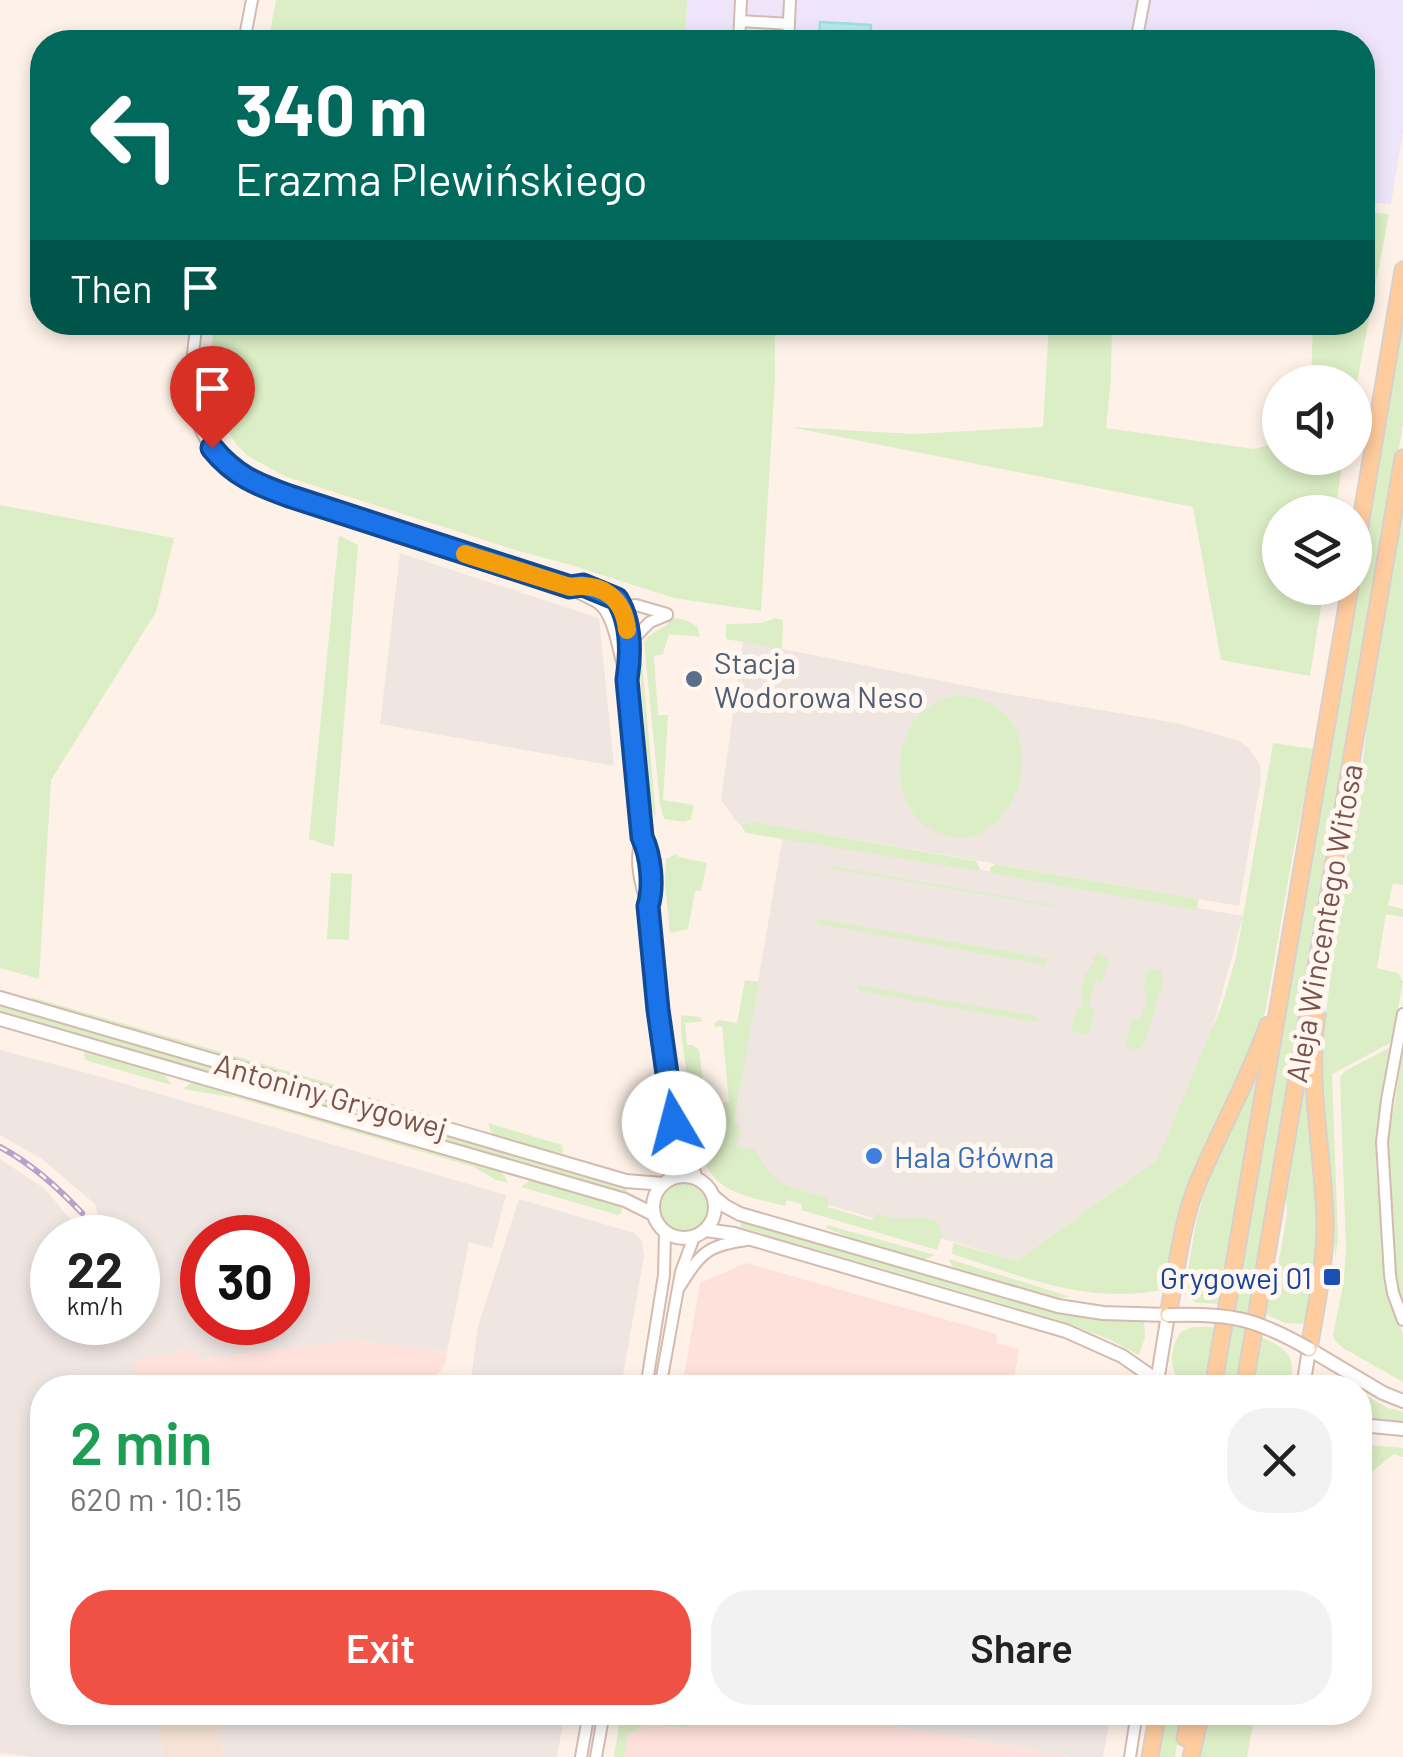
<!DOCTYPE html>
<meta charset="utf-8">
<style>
body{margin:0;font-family:Barlow,sans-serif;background:#f2f2f2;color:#222;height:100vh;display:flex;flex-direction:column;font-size:38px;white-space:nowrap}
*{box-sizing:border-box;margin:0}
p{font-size:32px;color:#767676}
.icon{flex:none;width:55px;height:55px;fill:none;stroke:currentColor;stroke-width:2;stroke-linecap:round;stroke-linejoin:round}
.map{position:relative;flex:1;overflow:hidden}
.side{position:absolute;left:30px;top:1375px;width:1342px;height:350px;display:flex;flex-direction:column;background:#fff;border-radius:40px;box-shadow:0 5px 15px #0003}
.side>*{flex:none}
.guide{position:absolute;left:30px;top:30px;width:1345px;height:305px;border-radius:40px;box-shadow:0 5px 15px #0003;background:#00695c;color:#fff;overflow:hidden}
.controls{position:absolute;left:1262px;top:365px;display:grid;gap:20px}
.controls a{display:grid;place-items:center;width:110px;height:110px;border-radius:50%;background:#fff;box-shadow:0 5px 15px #0003;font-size:50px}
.speed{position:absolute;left:30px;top:1215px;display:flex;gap:20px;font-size:50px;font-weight:700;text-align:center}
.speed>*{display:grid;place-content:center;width:130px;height:130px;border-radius:50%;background:#fff;box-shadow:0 5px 15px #0003;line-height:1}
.speed small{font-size:25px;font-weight:400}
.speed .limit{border:15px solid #d22;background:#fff;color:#111}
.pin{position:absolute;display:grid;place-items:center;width:85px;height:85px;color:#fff;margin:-102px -42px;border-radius:50% 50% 50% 0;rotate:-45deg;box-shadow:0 0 10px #0007}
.pin .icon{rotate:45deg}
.me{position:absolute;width:110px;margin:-55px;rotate:352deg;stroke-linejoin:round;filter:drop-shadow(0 0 8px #0008)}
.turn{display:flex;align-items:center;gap:35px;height:210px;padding:0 40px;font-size:45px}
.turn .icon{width:130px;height:130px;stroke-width:2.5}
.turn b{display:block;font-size:70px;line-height:85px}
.then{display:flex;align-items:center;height:95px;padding:0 40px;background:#0003;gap:20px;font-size:38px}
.round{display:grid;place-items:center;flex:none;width:105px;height:105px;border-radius:40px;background:#f2f2f2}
.head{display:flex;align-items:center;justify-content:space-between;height:170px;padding:0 40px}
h1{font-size:60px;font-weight:600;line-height:75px;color:#1e9e55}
.action{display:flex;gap:20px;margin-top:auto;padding:20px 40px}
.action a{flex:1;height:115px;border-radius:40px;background:#f05145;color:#fff;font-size:40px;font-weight:600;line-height:115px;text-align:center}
.action a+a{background:#f2f2f2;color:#222}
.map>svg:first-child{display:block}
.residential{fill:#f6e3d6}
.commercial{fill:#ffe1dc}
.industrial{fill:#efe6e2;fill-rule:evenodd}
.education{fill:#efe5fb}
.green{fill:#dceec5}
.water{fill:#baeaea;stroke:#a0dddd;stroke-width:2.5}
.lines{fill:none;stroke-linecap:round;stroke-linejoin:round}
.minor-casing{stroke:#d4baaf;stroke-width:14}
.tertiary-casing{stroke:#d4baaf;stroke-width:16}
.primary-casing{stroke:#dacfcc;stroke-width:19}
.minor{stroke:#fff;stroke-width:10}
.tertiary{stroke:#fff;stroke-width:12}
.primary{stroke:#ffcc9e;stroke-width:15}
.rail-casing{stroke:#b3a4ca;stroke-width:6}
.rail{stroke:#fff7f0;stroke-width:2.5;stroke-dasharray:8;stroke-linecap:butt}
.tertiary-bridge-casing{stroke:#d4baaf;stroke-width:16;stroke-linecap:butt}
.tertiary-bridge{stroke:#fff;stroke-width:12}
.route-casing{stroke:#114b97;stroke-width:25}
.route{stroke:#1a73e8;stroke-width:18}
.slow{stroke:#f59e0b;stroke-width:18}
.service-dot{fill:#5c6f8a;stroke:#fff7f0;stroke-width:4}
.shop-dot{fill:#3f7fe0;stroke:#fff7f0;stroke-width:4}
.transit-dot{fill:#1a4fb4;stroke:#fff7f0;stroke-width:4}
.labels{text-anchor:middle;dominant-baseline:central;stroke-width:10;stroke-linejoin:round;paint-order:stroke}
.service-label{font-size:30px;fill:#4e5e75;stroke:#fff7f0;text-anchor:start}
.street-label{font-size:30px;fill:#7b5349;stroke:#fff7f0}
.shop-label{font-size:30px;fill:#366cbe;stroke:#fff7f0;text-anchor:start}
.transit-label{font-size:30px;fill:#164399;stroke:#fff7f0;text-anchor:end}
</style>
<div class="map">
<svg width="1403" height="1757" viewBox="0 0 1403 1757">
<rect width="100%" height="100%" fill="#fef2e8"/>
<!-- residential -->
<polygon class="residential" points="157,1713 220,1713 223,1757 163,1757"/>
<!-- commercial -->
<g class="commercial">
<polygon points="746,1263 997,1334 996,1343 1019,1349 1013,1387 682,1387 700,1283"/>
<polygon points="353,1340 447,1352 445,1364 436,1376 438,1388 140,1387 133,1361 189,1349 199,1360"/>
<polygon points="625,1712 878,1713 877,1723 1068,1757 617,1757"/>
</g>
<!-- industrial -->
<g class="industrial">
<polygon points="400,553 599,618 614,766 380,724"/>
<polygon points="743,641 997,692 1176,723 1237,740 1248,747 1260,765 1261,779 1239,906 755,822 738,824 721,800"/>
<polygon points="783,835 1243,916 1212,1030 1157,1160 1017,1261 832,1206 725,1178"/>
<path d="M0,1050L91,1074L506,1195L492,1248L469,1242L447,1352L353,1340L199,1360L188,1349L134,1361L140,1387L42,1388V1712L157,1713L163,1757H32L0,1753V1159L45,1189L85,1237L52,1238V1322H138V1238L103,1237L95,1204L42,1159L0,1135ZM202,1238H288V1322H202Z"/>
<polygon points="519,1199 634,1233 642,1241 644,1256 621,1387 470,1387 478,1326"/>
<polygon points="879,1712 1111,1712 1111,1713 1103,1757 1068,1757 877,1723"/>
<polygon points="220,1713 220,1712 565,1713 557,1757 223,1757"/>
</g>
<!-- education -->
<polygon class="education" points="687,0 1403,0 1403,133 1391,204 1363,202 1362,42 685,42"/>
<!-- green -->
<g class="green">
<polygon points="276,0 687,0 685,42 268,42"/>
<polygon points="1363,212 1389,214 1355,392 1355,382 1311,382 1313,323 1362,322"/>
<polygon points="1403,304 1403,424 1287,1100 1236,1387 1220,1388"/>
<polygon points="215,323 775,323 775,379 761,611 674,598 574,566 512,549 284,476 248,456 237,445 219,419 208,370"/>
<polygon points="1049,323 1112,323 1111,378 1106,428 1254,449 1280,442 1280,458 1343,458 1335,512 1280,512 1280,588 1324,588 1310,676 1221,660 1193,507 790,427 915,434 1043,427"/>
<polygon points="1403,495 1403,885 1393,883 1388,905 1403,909 1403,917 1386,914 1377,968 1398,973 1403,982 1392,1042 1332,1074 1338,1240 1335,1259 1323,1072 1323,1038 1341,892 1362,768 1375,656"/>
<polygon points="0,505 174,538 156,612 51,780 39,979 0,968"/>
<polygon points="339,535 358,545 334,847 309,839"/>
<polygon points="669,617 685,620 697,626 700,637 669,634 663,654 654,656 658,715 668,715 663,800 694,805 691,819 684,822 664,819 660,804 644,642 650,635 668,624"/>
<polygon points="775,618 783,620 782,649 726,639 726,624 763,623"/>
<polygon points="640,639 656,816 647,805 643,770 644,718 638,652"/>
<path d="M953,696C1060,693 1028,847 954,837C942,835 929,830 920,821C893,796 894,742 919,715C928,705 941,700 953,696Z"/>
<path d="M1273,743L1314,749L1292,859L1266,1008L1259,1032L1180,1216L1166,1289C1088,1306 1025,1277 952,1254L953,1243L1017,1261L1157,1160L1222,1005L1236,957Z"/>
<polygon points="755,822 976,861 980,869 978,871 746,833 740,824"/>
<polygon points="676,854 679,857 707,863 701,891 695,891 688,929 670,933 665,885 666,859"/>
<polygon points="995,864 1199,899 1197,910 990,873 990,868"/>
<polygon points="831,866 1055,905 1056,907 829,868"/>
<polygon points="331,873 352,874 349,940 327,939"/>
<polygon points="819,919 1045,958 1047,961 1045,965 818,924 816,921"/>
<polygon points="1097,953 1107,958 1108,963 1102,981 1095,980 1089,1003 1086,1005 1095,1009 1089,1032 1081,1035 1073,1031 1071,1026 1077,1008 1081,1009 1084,1002 1080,1000 1082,991 1081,990 1086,972 1088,972 1091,964 1094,965 1095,961 1092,960"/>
<polygon points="1151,969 1161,971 1163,981 1145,1042 1140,1049 1133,1050 1126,1043 1133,1018 1140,1020 1141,1019 1148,995 1143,992 1147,979 1144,977"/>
<path d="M745,980L759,982L734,1123L740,1125L737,1146L755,1150C775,1188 791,1188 829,1198L828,1207L872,1220L876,1213L896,1219L923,1217L937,1221L942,1236L937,1250L801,1210L802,1204L787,1200L785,1206C768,1201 747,1198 731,1190C700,1175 696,1137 691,1107L695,1105L693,1098H690L681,1032V1015L699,1017L703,1021L685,1023L687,1045H693L699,1050L706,1104L729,1102L722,1026L715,1027L714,1024L718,1020L737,1023Z"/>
<polygon points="857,985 1035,1016 1038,1020 1034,1022 859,991"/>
<polygon points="31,997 353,1090 340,1092 37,1004"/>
<polygon points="0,1005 628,1188 626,1194 0,1012"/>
<polygon points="1309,1047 1319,1228 1316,1273 1306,1324 1285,1323 1263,1313 1277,1272 1287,1215 1285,1183"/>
<polygon points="1391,1047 1377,1133 1376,1166 1387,1297 1403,1334 1403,1382 1343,1348 1336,1342 1333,1335 1343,1286 1346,1252 1340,1077 1345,1071"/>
<polygon points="1403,1051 1403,1308 1397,1288 1394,1258 1387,1148"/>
<polygon points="84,1052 99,1053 164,1073 171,1085 85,1060"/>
<polygon points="1262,1056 1221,1304 1196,1303 1184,1293 1196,1223 1207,1181"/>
<polygon points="199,1082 496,1168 504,1175 508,1183 496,1180 474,1167 238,1098 183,1089 190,1083"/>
<path d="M488,1123L562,1145L563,1153C547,1152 510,1145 497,1137C490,1133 491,1130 488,1123Z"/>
<polygon points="537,1180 623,1205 621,1213 618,1215 521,1187 529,1181"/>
<circle cx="684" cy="1207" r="24"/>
<polygon points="742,1221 1040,1307 1086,1317 1144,1321 1145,1337 1139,1355 1108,1339 1062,1321 740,1227"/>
<polygon points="827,1225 935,1255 923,1260 918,1259 864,1244 826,1228"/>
<polygon points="949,1259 1071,1297 1055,1298 1042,1295 959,1271 952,1266"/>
<path d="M1193,1327H1217L1206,1387C1205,1387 1191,1388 1189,1387C1169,1380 1168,1351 1179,1335C1183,1330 1187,1329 1193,1327Z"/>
<path d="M1261,1337C1289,1350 1296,1355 1290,1387H1252Z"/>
<polygon points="1360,1392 1388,1408 1403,1412 1403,1423 1360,1419"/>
<polygon points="1360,1444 1403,1448 1403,1457 1394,1454 1360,1481"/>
<polygon points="621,1713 621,1712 697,1713 696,1721 688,1720 687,1728 642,1722 641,1729 638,1729 636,1732 628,1732 624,1757 614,1757"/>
<polygon points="1165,1713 1182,1713 1175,1757 1158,1757"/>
<polygon points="1207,1713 1255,1713 1247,1757 1195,1757"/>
</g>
<!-- water -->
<polygon class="water" points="820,22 871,25 870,42 819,42"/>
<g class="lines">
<!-- minor casing -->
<g class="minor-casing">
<g id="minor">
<polyline points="741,0 740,21 789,24"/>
<polyline points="244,42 252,0"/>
<polyline points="739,42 740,21"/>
<polyline points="788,42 790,0"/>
<polyline points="1136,42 1144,0"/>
<path d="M197,322C188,385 183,440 245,478C258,487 274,491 289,497L570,587C580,595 589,597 598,603C616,615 619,660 627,679"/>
<path d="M570,587C630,576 633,638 627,680L642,837C651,856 654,887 648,906L659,1010L674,1123L669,1136L670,1180"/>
<polyline points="620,607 636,605 667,614"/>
<polyline points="628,644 650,622 667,615"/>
<path d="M642,837C634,857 640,884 647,904"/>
<polyline points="1403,1014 1387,1100 1382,1142 1390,1275 1393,1293 1403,1320"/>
<polyline points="674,1123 683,1134 697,1179"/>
<path d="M680,1286C701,1253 707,1245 747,1240"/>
<polyline points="646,1388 664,1275 665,1232"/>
<polyline points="660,1388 681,1272 694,1237"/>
<polyline points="581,1757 589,1712"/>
<polyline points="596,1757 604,1712"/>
<polyline points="1130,1757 1137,1712"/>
</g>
</g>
<!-- tertiary casing -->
<g class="tertiary-casing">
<g id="tertiary">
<polyline points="0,998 626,1181 663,1184"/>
<polyline points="0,1019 625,1200 653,1214"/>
<circle cx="684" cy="1207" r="31"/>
<polyline points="713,1196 725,1206 740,1214 1058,1306 1103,1313 1168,1315 1156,1388"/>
<polyline points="706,1230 734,1234 1066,1331 1122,1356 1168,1388"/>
<polyline points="1303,1388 1309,1349 1383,1393 1403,1401"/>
<polyline points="1360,1425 1403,1429"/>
</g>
</g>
<!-- primary casing -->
<g class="primary-casing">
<g id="primary">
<polyline points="1355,555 1403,270"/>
<path d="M1168,1315C1177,1270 1181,1222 1199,1180C1221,1128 1249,1079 1268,1025"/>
<path d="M1309,1349C1316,1306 1326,1262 1325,1218C1323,1153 1307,1079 1317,1015"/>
<polyline points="1213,1388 1350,588"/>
<polyline points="1244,1388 1403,458"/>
<polyline points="1185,1738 1190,1712"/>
<polyline points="1150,1757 1158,1712"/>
<polyline points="1191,1757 1201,1712"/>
</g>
</g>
<!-- minor -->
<use href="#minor" class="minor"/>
<!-- tertiary -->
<use href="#tertiary" class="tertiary"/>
<!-- primary -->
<use href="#primary" class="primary"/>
<!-- rail casing -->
<g class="rail-casing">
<path id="rail" d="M0,1147C32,1164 57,1187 82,1213"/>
</g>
<!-- rail -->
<use href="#rail" class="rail"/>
<!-- tertiary-bridge casing -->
<g class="tertiary-bridge-casing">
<path id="tertiary-bridge" d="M1168,1315C1230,1313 1255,1318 1309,1349"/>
</g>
<!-- tertiary-bridge -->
<use href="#tertiary-bridge" class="tertiary-bridge"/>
</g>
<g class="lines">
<!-- route casing -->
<g class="route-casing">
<path id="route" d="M212,448C235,476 256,484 289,496L570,587L583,585L617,599C632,623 631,654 627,680L642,837C651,856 654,887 648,906L658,1010L674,1123"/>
</g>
<!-- route -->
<use href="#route" class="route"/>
<!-- slow -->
<path class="slow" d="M465,554L570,587C602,582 624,598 627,630"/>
</g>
<!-- markers -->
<circle class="service-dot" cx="694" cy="679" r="10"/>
<circle class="shop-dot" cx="874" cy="1156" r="10"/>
<rect class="transit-dot" x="1322" y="1267" width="20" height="20" rx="5"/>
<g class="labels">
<!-- service labels -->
<g class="service-label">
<text x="714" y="662">Stacja<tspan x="714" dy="34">Wodorowa Neso</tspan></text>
</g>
<!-- street labels -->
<g class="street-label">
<text transform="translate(1323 923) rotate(-80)">Aleja Wincentego Witosa</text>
<text transform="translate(331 1095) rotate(16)">Antoniny Grygowej</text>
</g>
<!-- shop labels -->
<g class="shop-label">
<text x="894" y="1156">Hala Główna</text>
</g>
<!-- transit labels -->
<g class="transit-label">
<text x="1312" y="1277">Grygowej 01</text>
</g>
</g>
</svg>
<div class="controls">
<a><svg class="icon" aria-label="sound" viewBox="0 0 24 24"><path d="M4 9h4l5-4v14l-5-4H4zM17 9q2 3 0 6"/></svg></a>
<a><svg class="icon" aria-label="layers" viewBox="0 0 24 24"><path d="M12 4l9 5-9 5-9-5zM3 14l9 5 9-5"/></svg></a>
</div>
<div class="speed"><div>22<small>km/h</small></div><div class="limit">30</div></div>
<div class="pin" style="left:212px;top:448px;background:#d93025"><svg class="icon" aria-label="arrive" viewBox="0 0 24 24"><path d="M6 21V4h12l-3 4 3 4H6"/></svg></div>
<svg class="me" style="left:674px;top:1123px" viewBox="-20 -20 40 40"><circle r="19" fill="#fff"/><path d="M0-13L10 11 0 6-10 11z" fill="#1a73e8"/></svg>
<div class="guide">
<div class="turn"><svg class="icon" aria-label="left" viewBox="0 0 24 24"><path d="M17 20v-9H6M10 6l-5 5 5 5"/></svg><div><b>340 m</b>Erazma Plewińskiego</div></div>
<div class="then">Then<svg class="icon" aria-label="arrive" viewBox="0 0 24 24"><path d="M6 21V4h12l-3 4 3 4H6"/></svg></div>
</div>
<section class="side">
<div class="head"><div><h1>2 min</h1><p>620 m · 10:15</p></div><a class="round"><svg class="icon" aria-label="close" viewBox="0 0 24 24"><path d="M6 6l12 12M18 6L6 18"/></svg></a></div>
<div class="action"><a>Exit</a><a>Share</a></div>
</section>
</div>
